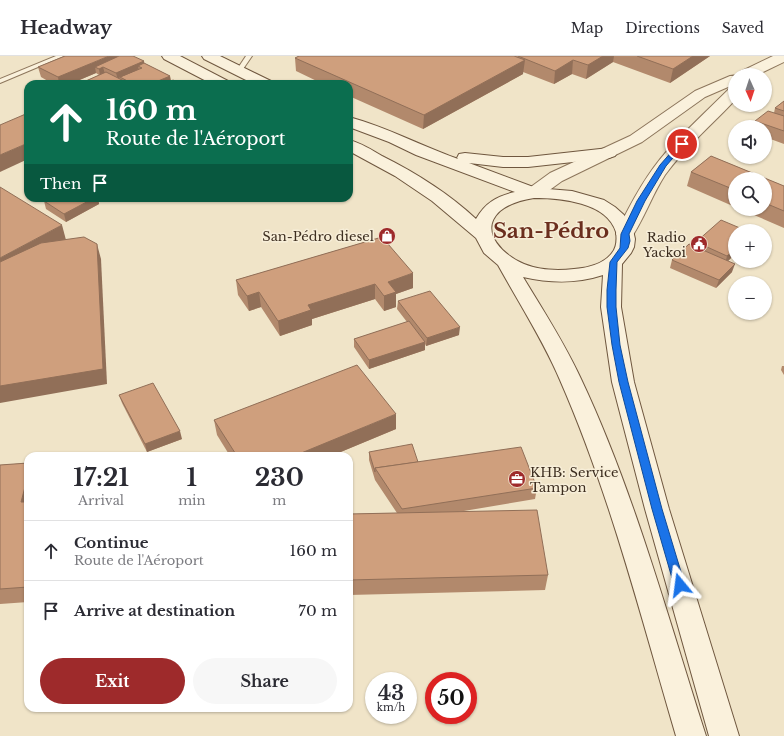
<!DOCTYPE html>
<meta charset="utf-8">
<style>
body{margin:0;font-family:"Libre Baskerville",serif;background:#f7f7f7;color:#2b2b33;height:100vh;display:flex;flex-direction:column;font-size:15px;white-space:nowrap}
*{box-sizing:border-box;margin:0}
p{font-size:13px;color:#7c7c81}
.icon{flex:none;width:22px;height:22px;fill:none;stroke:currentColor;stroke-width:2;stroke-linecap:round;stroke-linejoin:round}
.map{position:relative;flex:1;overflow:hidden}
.panel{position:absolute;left:24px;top:396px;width:329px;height:260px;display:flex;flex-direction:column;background:#fff;border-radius:12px;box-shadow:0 1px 3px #0004}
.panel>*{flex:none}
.banner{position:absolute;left:24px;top:24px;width:329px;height:122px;border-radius:12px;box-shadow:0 1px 3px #0004;background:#0b6e4f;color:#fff;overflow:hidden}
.needle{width:26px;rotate:177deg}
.tools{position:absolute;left:728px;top:12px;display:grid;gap:8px}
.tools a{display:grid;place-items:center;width:44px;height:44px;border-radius:50%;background:#fff;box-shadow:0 1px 3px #0004;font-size:20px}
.speed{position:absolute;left:365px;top:616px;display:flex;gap:8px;font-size:20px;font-weight:700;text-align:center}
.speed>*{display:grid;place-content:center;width:52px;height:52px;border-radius:50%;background:#fff;box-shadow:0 1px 3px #0004;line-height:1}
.speed small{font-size:10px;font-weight:400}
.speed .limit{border:6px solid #d22;background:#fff;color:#111}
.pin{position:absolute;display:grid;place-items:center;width:34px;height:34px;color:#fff;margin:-17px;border:2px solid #fff;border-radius:50%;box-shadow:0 1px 4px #0007}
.me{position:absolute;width:44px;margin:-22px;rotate:344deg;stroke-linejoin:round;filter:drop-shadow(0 0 3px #0008)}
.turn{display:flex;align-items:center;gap:14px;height:84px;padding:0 16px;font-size:18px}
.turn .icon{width:52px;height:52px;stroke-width:2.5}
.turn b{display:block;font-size:28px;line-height:34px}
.then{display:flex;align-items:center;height:38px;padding:0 16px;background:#0003;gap:8px;font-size:15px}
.eta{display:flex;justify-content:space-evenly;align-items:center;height:68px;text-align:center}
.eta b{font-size:24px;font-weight:700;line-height:28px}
.action{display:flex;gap:8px;margin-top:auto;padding:8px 16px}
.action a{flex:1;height:46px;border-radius:24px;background:#9e2a2b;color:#fff;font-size:16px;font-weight:700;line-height:46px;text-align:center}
.action a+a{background:#f7f7f7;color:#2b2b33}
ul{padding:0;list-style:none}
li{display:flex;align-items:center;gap:12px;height:60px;padding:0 16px;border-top:1px solid #e1e1e2}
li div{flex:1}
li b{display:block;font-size:15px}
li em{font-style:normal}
header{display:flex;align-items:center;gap:24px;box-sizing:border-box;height:56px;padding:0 20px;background:#fff;border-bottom:1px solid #e1e1e2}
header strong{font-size:19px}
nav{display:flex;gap:22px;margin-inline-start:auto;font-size:14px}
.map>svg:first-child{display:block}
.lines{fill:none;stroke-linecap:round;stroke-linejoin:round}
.service-casing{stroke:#8d765c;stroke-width:2}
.tertiary-casing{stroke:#8d765c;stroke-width:2}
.secondary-casing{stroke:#6f573f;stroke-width:2}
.service{fill:#faf1dc;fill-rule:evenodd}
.tertiary{fill:#faf1dc;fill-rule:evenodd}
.secondary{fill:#faf1dc;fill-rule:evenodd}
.wall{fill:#b2896c}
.shaded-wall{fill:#916f58}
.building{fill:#cf9f7d;stroke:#916f58}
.route{fill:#1a73e8;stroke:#114b97}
.labels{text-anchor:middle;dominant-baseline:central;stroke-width:3;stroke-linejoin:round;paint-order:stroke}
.poi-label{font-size:13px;fill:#3d2e20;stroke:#f7eed8;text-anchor:end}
.town-label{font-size:21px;font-weight:bold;fill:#6b2e1e;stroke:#f7eed8}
</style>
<header>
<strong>Headway</strong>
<nav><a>Map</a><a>Directions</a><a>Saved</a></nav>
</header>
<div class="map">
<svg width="784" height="680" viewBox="0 0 784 680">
<rect width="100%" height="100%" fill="#f0e4c8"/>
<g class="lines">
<!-- service casing -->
<g class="service-casing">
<g id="service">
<polygon points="56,0 64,0 0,27 0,23"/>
<polygon points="246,0 252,0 241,16 237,16 236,15"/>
</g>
</g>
<!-- tertiary casing -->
<g class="tertiary-casing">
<g id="tertiary">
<polygon points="773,0 784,0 784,6 757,19 738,19 740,16"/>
<polygon points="735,19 735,28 705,41 642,86 562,125 540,141 534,142 528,141 525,137 528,133 550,117 630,80 695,35 730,20 737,19"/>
<path d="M735,30V44C712,69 685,91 665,119C652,139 644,163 631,182L625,183L619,182L616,178C630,148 645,120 667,95C687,73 709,53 730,32Z"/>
</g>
</g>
<!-- secondary casing -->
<g class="secondary-casing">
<g id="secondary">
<polygon points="162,0 180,0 228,25 230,28 212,28 164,3"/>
<polygon points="202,0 220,0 271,25 273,28 254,28 204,3"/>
<path d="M349,61C387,71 421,90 458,103L457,102L459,98L465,97L503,101H528L609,92L615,94L617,97L615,100L609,102L528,111H503L469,107L536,132L572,135L604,144L615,151L624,159L633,174L635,183L634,191L631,197L622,208L621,251L634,326L669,453L739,680H709L645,453L612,326L601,251L603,219C576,228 550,227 523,221C543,254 565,288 581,323C634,435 668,562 706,680H676C641,561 610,438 560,324C543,284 519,247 498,209L484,197L476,182L432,145L395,120L349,95V84C361,87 372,94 382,100C416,117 448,137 476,163C485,147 497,140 515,136L416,99L389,86L349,71ZM534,142C560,142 607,146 616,176C617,183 617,191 612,197C604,208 587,212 574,213C557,215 539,214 524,208C505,200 477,176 500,155C510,147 522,144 534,142Z"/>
</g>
</g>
<!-- service -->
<use href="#service" class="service"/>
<!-- tertiary -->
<use href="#tertiary" class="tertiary"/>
<!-- secondary -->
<use href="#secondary" class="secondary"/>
</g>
<!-- wall -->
<g class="wall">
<polygon points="299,0 710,0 670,27 613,6 586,23 572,18 554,28 523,16 523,18 423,73 349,40 349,28 323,28 296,15 295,2"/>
<polygon points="144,5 144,7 170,20 171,25 181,28 79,28 99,19 96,17 70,28 53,28 41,21 38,11"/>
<polygon points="784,45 784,88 765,81 765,71 754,71 755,65 774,57 775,52"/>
<polygon points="711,100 784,130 784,172 740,153 765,153 765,123 735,123 735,151 687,130 691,116"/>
<polygon points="50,142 98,142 99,148 66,166 46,153 44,145"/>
<polygon points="735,175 735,198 728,205 732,216 716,232 670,212 672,204 695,191 696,186"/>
<polygon points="382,181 413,232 396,238 396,251 384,255 375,243 312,263 312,269 280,280 261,251 249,255 238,239 236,224"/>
<polygon points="398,245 459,279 426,290 425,288 425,294 369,313 354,291 354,283 407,266 397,253"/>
<polygon points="782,310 784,310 784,319 781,314"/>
<polygon points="119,339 182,383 147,396 122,347"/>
<polygon points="214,364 396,373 331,400 230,400 217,379"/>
<polygon points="369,396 537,432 535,443 458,456 548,519 545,534 349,539 349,458 397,457 375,424 369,404"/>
<polygon points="28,407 28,546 0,548 0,409"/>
</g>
<!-- shaded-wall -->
<g class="shaded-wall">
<polygon points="109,0 125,0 103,11 105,18 100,20 99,13 95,11 96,17 70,28 59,28 58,21"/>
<polygon points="603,0 614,0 613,6 586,23 588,9"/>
<polygon points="693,0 710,0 670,27 673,13"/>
<polygon points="525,4 523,18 423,73 424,59"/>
<polygon points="573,4 572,18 554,28 555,15"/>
<polygon points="144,5 145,12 142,12 138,10 139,15 119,21 119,24 118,24 116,17"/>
<polygon points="170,20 171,28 168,27 168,28 151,28"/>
<polygon points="28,87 28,103 0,116 0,99"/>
<polygon points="94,142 98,142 99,148 66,166 64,158"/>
<polygon points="62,169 66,184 0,220 0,202"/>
<polygon points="97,188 101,203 107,328 0,347 0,330"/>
<polygon points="735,193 735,198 725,208 727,200"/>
<polygon points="735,208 732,216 716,232 719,224"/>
<polygon points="413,217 413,232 396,238 396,251 384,255 384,240 388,226"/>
<polygon points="375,228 375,243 312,263 312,269 280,280 278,265 308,249"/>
<polygon points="259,236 261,251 249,255 247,240"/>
<polygon points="460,271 459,279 426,290 427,282"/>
<polygon points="425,286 425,294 369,313 369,304"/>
<polygon points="396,358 396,373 331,400 294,400"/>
<polygon points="180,375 182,383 147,396 145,388"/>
<polygon points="28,420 28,460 21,446"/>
</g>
<!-- building -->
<g class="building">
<polygon points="65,0 109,0 58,21 38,11"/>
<polygon points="119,0 133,0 144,5 116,17 103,11 99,13 95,11"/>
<polygon points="299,0 514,0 525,4 424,59 295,2"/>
<polygon points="518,0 603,0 588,9 573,4 555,15"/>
<polygon points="637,0 693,0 673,13"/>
<polygon points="144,7 170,20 151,28 133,28 120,21 142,12 138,10"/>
<polygon points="135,14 136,14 120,21 119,21"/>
<polygon points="106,16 130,28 79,28"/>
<polygon points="173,24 181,28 171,28 168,27"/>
<polygon points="784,45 784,55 775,52"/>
<polygon points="768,55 784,60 784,75 755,65"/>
<polygon points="28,57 28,87 0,99 0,69"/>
<polygon points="711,100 784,130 784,155 765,147 765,123 735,123 735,134 691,116"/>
<polygon points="0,131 62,169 0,202"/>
<polygon points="50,142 94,142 64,158 44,145"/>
<polygon points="721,164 747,175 735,175 735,193 727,200 696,186"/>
<polygon points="84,181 97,188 103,313 0,330 0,206 41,187"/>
<polygon points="382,181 413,217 388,226 396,236 384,240 375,228 308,249 311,254 278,265 259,236 247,240 236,224"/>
<polygon points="689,188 735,208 719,224 672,204"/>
<polygon points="430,235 460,271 427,282 398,245"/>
<polygon points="409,265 425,286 369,304 354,283"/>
<polygon points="357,309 396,358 294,400 237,400 214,364"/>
<polygon points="153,327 180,375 145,388 119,339"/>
<polygon points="412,388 418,406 375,412 375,416 369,396"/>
<polygon points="521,391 537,432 402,453 375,412"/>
<polygon points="28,407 28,420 21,446 28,446 28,531 0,533 0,409"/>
<polygon points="537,454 548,519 349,524 349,458"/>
</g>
<!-- route -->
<polygon class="route" points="680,86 685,88 666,110 645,145 629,178 630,185 628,192 617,206 616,234 616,251 620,289 628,326 662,453 685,529 683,532 680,533 676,532 674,529 652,453 619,326 612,289 607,251 607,234 610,206 620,192 621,178 637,145 660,109"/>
<!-- icons -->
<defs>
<g id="shop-disc" transform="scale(0.9)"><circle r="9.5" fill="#9e2a2b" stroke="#f7eed8"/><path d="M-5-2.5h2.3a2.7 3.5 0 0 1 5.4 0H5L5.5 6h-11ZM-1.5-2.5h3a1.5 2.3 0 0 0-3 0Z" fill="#fff"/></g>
<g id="civic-disc" transform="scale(0.9)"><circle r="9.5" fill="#9e2a2b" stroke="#f7eed8"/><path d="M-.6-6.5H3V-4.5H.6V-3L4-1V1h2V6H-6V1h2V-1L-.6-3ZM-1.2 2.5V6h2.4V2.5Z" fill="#fff"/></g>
<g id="office-disc" transform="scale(0.9)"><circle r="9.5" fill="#9e2a2b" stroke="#f7eed8"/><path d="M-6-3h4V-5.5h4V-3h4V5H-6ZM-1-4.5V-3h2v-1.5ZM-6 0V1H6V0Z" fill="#fff"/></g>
</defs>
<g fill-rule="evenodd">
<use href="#shop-disc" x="387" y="180"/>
<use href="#civic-disc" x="699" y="188"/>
<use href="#office-disc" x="517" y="423"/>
</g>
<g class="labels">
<!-- poi labels -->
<g class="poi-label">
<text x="374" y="180">San-Pédro diesel</text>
<text x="686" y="181">Radio<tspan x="686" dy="15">Yackoi</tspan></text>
<text x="530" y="416" text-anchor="start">KHB: Service<tspan x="530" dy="15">Tampon</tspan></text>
</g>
<!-- town labels -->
<g class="town-label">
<text x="551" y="175">San-Pédro</text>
</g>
</g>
</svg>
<div class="tools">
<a><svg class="needle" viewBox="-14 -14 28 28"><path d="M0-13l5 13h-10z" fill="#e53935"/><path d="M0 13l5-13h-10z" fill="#7c7c81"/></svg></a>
<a><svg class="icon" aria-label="sound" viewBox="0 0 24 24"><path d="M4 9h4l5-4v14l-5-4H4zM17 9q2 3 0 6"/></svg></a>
<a><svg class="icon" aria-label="search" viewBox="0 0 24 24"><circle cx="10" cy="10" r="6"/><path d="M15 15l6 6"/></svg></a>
<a>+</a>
<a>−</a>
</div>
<div class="speed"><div>43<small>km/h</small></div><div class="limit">50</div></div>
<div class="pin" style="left:682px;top:88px;background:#d93025"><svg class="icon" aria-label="arrive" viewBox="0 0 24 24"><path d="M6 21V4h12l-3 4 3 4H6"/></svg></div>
<svg class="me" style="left:680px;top:529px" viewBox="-20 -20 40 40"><path d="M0-17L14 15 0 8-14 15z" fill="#1a73e8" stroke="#fff" stroke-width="4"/></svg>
<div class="banner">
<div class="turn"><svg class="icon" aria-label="ahead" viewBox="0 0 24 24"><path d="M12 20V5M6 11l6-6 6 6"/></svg><div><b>160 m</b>Route de l'Aéroport</div></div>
<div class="then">Then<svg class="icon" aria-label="arrive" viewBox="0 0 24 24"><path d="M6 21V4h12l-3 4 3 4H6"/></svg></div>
</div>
<section class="panel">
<div class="eta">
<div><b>17:21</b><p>Arrival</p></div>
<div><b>1</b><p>min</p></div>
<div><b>230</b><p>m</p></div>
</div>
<ul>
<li><svg class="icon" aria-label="ahead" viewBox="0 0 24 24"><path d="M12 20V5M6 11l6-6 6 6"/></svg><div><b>Continue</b><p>Route de l'Aéroport</p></div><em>160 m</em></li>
<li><svg class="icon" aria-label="arrive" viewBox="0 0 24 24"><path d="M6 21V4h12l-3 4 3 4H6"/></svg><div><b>Arrive at destination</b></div><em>70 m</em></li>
</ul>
<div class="action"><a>Exit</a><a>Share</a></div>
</section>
</div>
